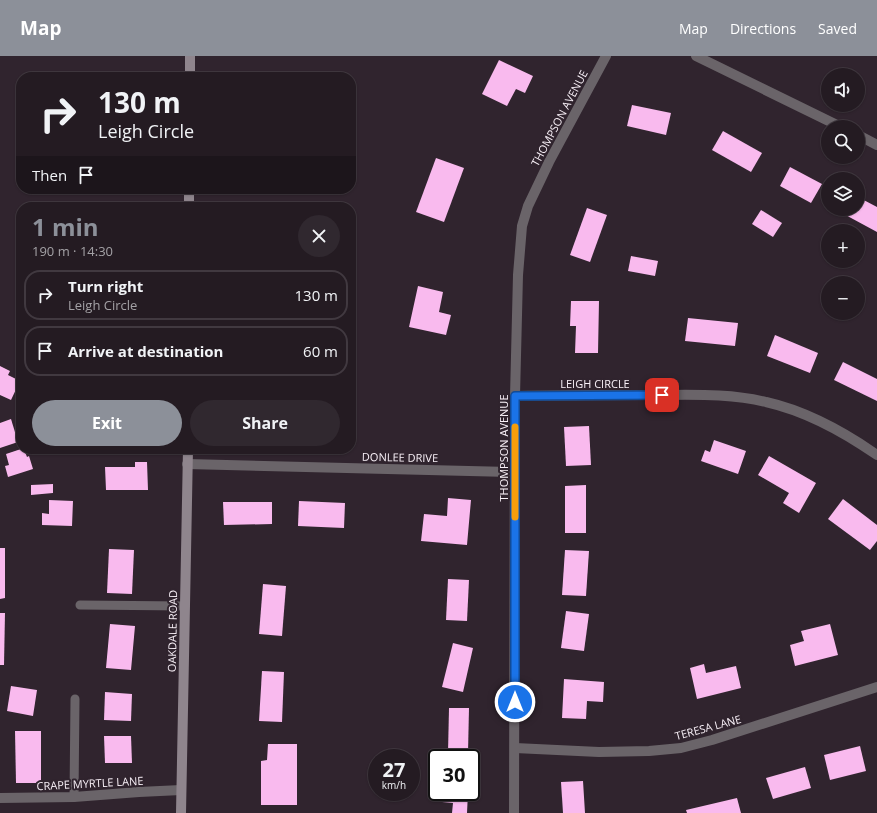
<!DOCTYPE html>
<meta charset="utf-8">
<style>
body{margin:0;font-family:"Open Sans",sans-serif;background:#30282f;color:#f1f3f6;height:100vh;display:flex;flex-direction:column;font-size:15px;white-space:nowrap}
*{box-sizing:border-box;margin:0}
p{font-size:13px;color:#a3a1a5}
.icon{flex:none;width:22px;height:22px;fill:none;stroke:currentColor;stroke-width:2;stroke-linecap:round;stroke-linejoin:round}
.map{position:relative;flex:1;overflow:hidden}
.side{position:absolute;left:16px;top:146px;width:340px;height:252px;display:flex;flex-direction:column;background:#241b22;border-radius:16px;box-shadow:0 1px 3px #0004,0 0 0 1px #413940}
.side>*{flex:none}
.top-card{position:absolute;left:16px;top:16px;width:340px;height:122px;border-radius:16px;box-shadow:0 1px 3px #0004,0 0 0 1px #413940;background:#241b22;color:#f1f3f6;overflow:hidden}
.controls{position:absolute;left:821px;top:12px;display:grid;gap:8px}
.controls a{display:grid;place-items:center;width:44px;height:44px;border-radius:50%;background:#241b22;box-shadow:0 1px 3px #0004,0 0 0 1px #413940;font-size:20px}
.speed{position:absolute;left:368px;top:693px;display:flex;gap:8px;font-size:20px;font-weight:700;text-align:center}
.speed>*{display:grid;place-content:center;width:52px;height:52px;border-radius:50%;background:#241b22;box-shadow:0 1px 3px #0004,0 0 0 1px #413940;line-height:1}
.speed small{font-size:10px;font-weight:400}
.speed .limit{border:2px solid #111;border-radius:6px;background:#fff;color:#111}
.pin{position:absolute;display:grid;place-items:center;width:34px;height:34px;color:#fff;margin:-17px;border-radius:8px;box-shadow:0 2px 6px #0006}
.me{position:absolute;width:44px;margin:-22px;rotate:0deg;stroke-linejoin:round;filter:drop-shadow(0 0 3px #0008)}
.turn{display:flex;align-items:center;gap:14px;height:84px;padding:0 16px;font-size:18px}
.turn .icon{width:52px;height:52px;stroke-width:2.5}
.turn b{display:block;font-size:28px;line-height:34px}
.then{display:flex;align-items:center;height:38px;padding:0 16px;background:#0003;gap:8px;font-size:15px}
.round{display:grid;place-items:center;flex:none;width:42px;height:42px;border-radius:21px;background:#30282f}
.summary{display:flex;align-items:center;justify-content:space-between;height:68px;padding:0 16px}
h1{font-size:24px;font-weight:700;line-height:30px;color:#8c9099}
.action{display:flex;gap:8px;margin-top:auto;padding:8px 16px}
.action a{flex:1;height:46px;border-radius:24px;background:#8c9099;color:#fff;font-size:16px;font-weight:700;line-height:46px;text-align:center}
.action a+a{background:#30282f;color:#f1f3f6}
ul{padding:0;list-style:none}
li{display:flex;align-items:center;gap:12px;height:50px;margin:0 8px 6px;padding:0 8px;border:2px solid #413940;border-radius:16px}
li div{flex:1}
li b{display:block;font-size:15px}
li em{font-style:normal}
header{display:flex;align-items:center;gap:24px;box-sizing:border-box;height:56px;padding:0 20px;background:#8c9099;color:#fff}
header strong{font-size:19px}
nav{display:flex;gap:22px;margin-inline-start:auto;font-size:14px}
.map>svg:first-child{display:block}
.building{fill:#f9baee}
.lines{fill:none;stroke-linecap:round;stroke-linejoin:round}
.lane{stroke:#6a6469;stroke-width:9}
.street{stroke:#6a6469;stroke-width:10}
.secondary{stroke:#8f858d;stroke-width:10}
.route-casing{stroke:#114b97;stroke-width:10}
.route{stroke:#1a73e8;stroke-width:7}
.slow{stroke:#f59e0b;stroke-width:7}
.labels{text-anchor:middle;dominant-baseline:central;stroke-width:4;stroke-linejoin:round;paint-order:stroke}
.street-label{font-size:11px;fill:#f9f1f8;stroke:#30242e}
</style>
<header>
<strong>Map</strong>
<nav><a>Map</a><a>Directions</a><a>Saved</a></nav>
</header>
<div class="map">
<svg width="877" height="757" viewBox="0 0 877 757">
<rect width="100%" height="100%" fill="#30242e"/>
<!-- building -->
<g class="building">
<polygon points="499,4 533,20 525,37 516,33 507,50 482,38"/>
<polygon points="632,49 671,57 666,79 627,70"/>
<polygon points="723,75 762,97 751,116 712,94"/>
<polygon points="436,102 464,112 444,166 416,156"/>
<polygon points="790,111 822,128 811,147 780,130"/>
<polygon points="858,141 877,151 877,176 840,156 841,153 858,153"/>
<polygon points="587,152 607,159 590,206 570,199"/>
<polygon points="761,154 782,167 773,181 752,168"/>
<polygon points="631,200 658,205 655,220 628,215"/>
<polygon points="418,230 443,236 439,256 451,259 446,279 409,271"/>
<polygon points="571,245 599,245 598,297 575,297 576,270 570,270"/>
<polygon points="688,262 738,267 735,290 685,285"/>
<polygon points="775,279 818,297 810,317 767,300"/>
<polygon points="843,306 877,323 877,345 834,324"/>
<polygon points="0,310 10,315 8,319 20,325 11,344 0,339"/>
<polygon points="11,363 18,386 0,392 0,367"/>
<polygon points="589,370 591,409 566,410 564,371"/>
<polygon points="714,384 746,395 738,418 701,405 705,394 710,396"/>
<polygon points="21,393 24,393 27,401 29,400 33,413 8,421 5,410 9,409 6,398"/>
<polygon points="769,400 816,427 799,457 783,447 789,437 758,419"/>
<polygon points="135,406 147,406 148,434 106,434 105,411 135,411"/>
<polygon points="53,428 53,437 31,439 31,429"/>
<polygon points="586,429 586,477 565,477 565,430"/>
<polygon points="448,442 471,444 467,489 421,485 424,458 447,460"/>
<polygon points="843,443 877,469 877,485 870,494 828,463"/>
<polygon points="49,444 73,445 72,470 42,469 42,457 49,458"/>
<polygon points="299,445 345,447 344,472 298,470"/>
<polygon points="223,446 272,446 272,468 224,469"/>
<polygon points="0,492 5,492 5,542 0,543"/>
<polygon points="109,493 134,494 132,538 107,537"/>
<polygon points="565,494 589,495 586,540 562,539"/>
<polygon points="448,523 469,524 467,565 446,564"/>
<polygon points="263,528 286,530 282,580 259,578"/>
<polygon points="566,555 589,558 584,595 561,592"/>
<polygon points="0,557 5,557 4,609 0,609"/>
<polygon points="110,568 135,570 131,614 106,612"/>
<polygon points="830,568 838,599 795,610 790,589 804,585 801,575"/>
<polygon points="453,587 473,592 463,636 442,631"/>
<polygon points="704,608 706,617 736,610 741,632 697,643 690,612"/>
<polygon points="262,615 284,616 282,666 259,665"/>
<polygon points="564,623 604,626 603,646 587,645 586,663 562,662"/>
<polygon points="11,630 37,634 33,660 7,655"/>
<polygon points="105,636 132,638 131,665 104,664"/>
<polygon points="449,652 469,652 468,697 448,697"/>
<polygon points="15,675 41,675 41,727 16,727"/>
<polygon points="104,680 131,680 132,707 105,707"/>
<polygon points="268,688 297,688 297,749 261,749 261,705 267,704"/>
<polygon points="860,690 866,715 830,724 824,699"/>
<polygon points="805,711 811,732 773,743 766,722"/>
<polygon points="583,725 585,757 563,757 561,726"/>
<polygon points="443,736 468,736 467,757 452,757 453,747 442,746"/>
<polygon points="737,742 741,757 687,757 686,754"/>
</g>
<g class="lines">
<!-- lane -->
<g class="lane">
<polyline points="80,549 185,550"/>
<polyline points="74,741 75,643"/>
</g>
<!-- street -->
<g class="street">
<polyline points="696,0 841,71"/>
<polyline points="858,79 877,89"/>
<path d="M515,340C562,339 608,339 654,339C691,339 730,337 766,346C806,355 844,376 877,399"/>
<polyline points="187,408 515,416"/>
<polyline points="515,692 599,696 649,695 681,692 712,684 877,631"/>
<polyline points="0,742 74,741 139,736 181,734"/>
<polyline points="514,757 515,340 518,219 522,170 528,150 549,106 606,0"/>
</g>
<!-- secondary -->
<g class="secondary">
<polyline points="190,21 190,0"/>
<polyline points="189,151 189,133"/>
<polyline points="181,757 188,393"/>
</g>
</g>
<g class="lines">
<!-- route casing -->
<g class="route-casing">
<polyline id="route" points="515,646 515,340 662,339"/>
</g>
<!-- route -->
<use href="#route" class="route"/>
<!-- slow -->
<polyline class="slow" points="515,461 515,371"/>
</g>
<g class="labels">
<!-- street labels -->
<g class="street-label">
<text transform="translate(559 62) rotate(-62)">THOMPSON AVENUE</text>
<text x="595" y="327">LEIGH CIRCLE</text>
<text transform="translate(503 392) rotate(-90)">THOMPSON AVENUE</text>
<text transform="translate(400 401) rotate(1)">DONLEE DRIVE</text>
<text transform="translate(172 575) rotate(-89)">OAKDALE ROAD</text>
<text transform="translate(708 671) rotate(-15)">TERESA LANE</text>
<text transform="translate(90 727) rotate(-3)">CRAPE MYRTLE LANE</text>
</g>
</g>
</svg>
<div class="controls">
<a><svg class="icon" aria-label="sound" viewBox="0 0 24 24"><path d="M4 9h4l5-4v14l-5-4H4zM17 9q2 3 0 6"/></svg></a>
<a><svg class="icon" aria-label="search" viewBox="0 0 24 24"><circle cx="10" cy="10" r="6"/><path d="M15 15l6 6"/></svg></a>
<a><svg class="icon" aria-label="layers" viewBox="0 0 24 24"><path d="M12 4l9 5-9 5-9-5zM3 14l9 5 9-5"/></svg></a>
<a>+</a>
<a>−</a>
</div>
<div class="speed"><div>27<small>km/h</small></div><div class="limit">30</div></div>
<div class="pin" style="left:662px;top:339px;background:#d93025"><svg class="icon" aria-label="arrive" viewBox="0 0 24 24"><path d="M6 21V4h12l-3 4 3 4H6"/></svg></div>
<svg class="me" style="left:515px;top:646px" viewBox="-20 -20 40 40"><circle r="17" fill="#1a73e8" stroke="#fff" stroke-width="3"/><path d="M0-11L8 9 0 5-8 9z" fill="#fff"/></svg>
<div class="top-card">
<div class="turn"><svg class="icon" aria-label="right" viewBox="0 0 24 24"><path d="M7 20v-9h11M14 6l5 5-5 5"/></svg><div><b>130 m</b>Leigh Circle</div></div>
<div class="then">Then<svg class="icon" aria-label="arrive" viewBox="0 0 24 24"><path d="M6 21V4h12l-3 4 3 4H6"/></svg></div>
</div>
<section class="side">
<div class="summary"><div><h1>1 min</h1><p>190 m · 14:30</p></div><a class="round"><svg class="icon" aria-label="close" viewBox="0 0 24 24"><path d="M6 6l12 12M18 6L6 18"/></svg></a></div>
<ul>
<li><svg class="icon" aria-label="right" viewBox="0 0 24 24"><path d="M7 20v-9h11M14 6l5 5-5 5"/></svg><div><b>Turn right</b><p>Leigh Circle</p></div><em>130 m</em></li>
<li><svg class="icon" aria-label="arrive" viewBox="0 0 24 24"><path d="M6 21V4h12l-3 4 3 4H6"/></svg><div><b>Arrive at destination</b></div><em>60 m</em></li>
</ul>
<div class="action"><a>Exit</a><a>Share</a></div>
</section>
</div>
